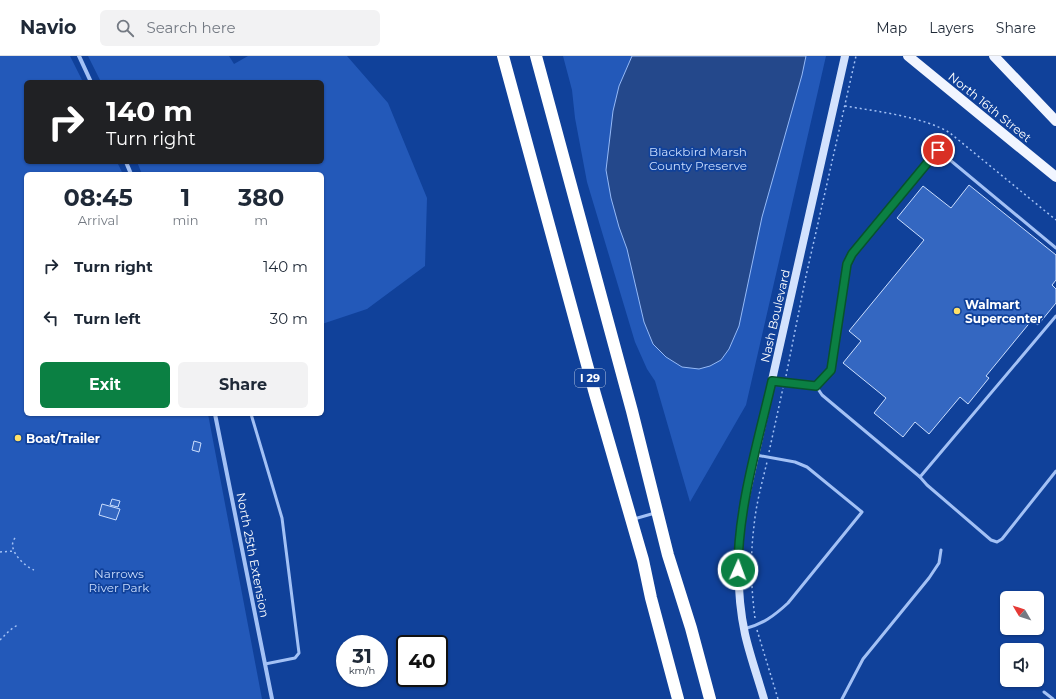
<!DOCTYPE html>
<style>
body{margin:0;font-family:Montserrat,sans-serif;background:#f2f2f3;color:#1f2937;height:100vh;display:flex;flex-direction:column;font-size:15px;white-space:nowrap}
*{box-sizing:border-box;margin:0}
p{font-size:13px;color:#747a83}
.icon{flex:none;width:22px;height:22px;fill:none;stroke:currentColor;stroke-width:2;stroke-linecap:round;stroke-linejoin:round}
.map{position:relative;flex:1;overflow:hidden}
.panel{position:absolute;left:24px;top:116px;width:300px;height:244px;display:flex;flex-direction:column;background:#fff;border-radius:6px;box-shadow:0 1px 3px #0004}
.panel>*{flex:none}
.guide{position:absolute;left:24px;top:24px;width:300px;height:84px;border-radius:6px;box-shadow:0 1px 3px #0004;background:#202124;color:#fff;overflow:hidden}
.needle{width:26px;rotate:309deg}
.fabs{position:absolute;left:1000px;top:535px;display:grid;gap:8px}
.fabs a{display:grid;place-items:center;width:44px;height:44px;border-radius:6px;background:#fff;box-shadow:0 1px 3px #0004;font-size:20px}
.speed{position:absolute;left:336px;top:579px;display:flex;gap:8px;font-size:20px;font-weight:700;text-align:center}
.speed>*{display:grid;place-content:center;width:52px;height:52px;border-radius:50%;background:#fff;box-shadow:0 1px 3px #0004;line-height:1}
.speed small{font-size:10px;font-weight:400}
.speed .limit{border:2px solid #111;border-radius:6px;background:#fff;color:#111}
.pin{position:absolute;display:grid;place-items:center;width:34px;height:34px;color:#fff;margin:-17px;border:2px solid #fff;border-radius:50%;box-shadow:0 1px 4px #0007}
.me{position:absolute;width:44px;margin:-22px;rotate:2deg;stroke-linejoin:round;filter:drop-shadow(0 0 3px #0008)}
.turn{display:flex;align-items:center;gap:14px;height:84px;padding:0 16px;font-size:18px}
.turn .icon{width:52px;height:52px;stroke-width:2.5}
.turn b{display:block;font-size:28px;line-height:34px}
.eta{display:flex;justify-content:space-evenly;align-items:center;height:68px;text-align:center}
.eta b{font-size:24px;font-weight:700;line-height:28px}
.action{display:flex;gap:8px;margin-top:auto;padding:8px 16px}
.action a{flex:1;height:46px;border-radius:6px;background:#0b8043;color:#fff;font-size:16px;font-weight:700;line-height:46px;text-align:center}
.action a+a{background:#f2f2f3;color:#1f2937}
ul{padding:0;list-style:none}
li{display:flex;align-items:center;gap:12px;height:52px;padding:0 16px}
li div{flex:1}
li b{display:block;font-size:15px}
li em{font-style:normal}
header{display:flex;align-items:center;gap:24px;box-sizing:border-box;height:56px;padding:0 20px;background:#fff;border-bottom:1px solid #e0e1e3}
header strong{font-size:19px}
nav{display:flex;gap:22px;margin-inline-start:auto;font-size:14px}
.search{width:280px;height:36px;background:#f2f2f3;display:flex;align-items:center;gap:10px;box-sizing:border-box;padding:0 14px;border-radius:6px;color:#747a83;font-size:15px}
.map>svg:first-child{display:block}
.green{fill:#2359b9}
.water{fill:#24488b;stroke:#95baf8}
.building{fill:#3467c1;stroke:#cbdefe}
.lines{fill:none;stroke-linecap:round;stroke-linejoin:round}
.path{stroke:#a3c1f5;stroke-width:1.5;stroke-dasharray:2 3;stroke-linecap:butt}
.lane{stroke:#a3c1f5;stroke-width:3}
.street{stroke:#a3c1f5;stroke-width:4}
.secondary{stroke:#d3e2fd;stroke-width:8}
.primary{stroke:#f1f5ff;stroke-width:10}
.highway{stroke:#fff;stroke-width:12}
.route-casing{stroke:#07532c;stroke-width:10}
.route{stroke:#0b8043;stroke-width:7}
.poi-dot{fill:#ffe067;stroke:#10419a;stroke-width:1.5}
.labels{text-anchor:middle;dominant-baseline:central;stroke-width:3.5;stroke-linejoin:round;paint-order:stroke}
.shield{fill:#10419a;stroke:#b7c6e1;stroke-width:1}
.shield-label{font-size:11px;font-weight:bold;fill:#fff}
.street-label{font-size:12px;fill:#fff;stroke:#10419a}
.park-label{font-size:12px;fill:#cbdefe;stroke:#10419a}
.poi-label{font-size:12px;font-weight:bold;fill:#fff;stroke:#10419a;text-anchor:start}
</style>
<header>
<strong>Navio</strong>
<div class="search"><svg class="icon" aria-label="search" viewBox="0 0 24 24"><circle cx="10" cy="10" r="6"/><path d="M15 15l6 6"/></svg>Search here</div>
<nav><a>Map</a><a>Layers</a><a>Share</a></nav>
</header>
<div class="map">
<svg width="1056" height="643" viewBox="0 0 1056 643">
<rect width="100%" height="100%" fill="#10419a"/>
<!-- green -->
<g class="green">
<polygon points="0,0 70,0 83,26 26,26 26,106 117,106 123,118 26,118 26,358 208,358 262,643 0,643"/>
<polygon points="88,0 229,0 234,8 248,0 347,0 388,47 427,142 425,210 367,253 322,268 322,118 142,118 137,106 322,106 322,26 101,26"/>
<polygon points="563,0 826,0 746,349 690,446 655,325 647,313 635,286 587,126 575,62 572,34"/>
</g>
<!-- water -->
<polygon class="water" points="632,0 806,0 802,19 762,161 739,270 729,293 721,304 710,310 699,313 682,311 666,301 653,288 644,266 627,193 619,171 611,142 606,114 613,55 619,30"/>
<!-- building -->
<g class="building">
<polygon points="969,129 1056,199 1056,224 1052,229 1056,233 1056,247 1038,269 1032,264 986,320 989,322 968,348 960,341 929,378 915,366 903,381 874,357 886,342 843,307 861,285 849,275 924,184 897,162 923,130 951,152"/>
<polygon points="194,385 201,387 199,396 192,394"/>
<polygon points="112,443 120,445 118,451 110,449"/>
<polygon points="102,448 120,453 116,464 99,459"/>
</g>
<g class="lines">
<!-- path -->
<g class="path">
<path d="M845,50C875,55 925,61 950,77L1056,164"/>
<polyline points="786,320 806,220 856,0"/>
<polyline points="769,396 783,332"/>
<path d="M15,482C6,493 24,510 34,514"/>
<polyline points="0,496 14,495"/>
<path d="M755,562C751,532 750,501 754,470C756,448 762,427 767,406"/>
<polyline points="757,574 778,643"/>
<polyline points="0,584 10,574 19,568"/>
</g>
<!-- lane -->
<g class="lane">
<polyline points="773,325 816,330 822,339 920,421 1056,260"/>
<polyline points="816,330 831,314 847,208 852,198 938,94 1056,192"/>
<polyline points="251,358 282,462 299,597 295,602 265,608"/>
<polyline points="920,421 927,429 991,484 997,486 1002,483 1056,415"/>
<polyline points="634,463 655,457"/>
<path d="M744,573C763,568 774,560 788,547L862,456L807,411L795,406L756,399"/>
<polyline points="1044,636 1053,643"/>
<polyline points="842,643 863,603 929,522 939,507 941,494"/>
</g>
<!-- street -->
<g class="street">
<polyline points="79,0 91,26"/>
<polyline points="126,106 131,118"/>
<polyline points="215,358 272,643"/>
</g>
<!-- secondary -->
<path class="secondary" d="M764,643C758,622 750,600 745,578C736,536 737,495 743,453L845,0"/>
<!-- primary -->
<g class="primary">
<polyline points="908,0 1056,121"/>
<polyline points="994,0 1056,65"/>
</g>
<!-- highway -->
<g class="highway">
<polyline points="503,0 595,338 643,504 651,542 678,643"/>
<polyline points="536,0 632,355 668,499 691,572 710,643"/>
</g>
</g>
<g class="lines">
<!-- route casing -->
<g class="route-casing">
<path id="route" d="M738,514C738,451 758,386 772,325L816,330L831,314L847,208L852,198L938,94"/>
</g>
<!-- route -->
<use href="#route" class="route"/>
</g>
<!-- markers -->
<g class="poi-dot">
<circle cx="957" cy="255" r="4"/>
<circle cx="18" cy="382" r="4"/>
</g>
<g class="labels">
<!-- shield labels -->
<rect class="shield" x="575" y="313" width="30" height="18" rx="3"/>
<g class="shield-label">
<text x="590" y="322">I 29</text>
</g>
<!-- street labels -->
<g class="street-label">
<text transform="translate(990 51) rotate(39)">North 16th Street</text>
<text transform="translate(775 260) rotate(-77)">Nash Boulevard</text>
<text transform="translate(253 499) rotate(79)">North 25th Extension</text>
</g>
<!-- park labels -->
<g class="park-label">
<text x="698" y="95">Blackbird Marsh<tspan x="698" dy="14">County Preserve</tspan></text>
<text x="119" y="517">Narrows<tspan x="119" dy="14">River Park</tspan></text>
</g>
<!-- poi labels -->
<g class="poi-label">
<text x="965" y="248">Walmart<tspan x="965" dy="14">Supercenter</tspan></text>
<text x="26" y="382">Boat/Trailer</text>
</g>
</g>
</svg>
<div class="fabs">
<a><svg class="needle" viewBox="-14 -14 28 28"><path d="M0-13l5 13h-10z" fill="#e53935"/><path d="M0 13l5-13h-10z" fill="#747a83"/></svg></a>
<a><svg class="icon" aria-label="sound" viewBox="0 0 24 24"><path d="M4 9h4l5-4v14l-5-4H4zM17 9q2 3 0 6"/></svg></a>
</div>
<div class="speed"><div>31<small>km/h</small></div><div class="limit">40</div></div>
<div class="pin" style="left:938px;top:94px;background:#d93025"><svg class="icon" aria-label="arrive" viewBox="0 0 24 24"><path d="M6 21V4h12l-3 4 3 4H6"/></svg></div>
<svg class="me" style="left:738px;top:514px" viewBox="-20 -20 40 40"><circle r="17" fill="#0b8043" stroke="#fff" stroke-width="3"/><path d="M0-11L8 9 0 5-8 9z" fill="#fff"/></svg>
<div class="guide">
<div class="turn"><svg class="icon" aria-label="right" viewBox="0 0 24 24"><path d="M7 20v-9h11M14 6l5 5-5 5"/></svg><div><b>140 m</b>Turn right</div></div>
</div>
<section class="panel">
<div class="eta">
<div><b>08:45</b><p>Arrival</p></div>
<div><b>1</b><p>min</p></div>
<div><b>380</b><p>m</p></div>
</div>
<ul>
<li><svg class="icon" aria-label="right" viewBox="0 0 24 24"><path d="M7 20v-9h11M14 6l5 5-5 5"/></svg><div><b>Turn right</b></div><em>140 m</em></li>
<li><svg class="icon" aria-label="left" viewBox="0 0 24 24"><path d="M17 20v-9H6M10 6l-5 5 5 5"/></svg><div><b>Turn left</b></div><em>30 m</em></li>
</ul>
<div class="action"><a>Exit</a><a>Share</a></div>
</section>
</div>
